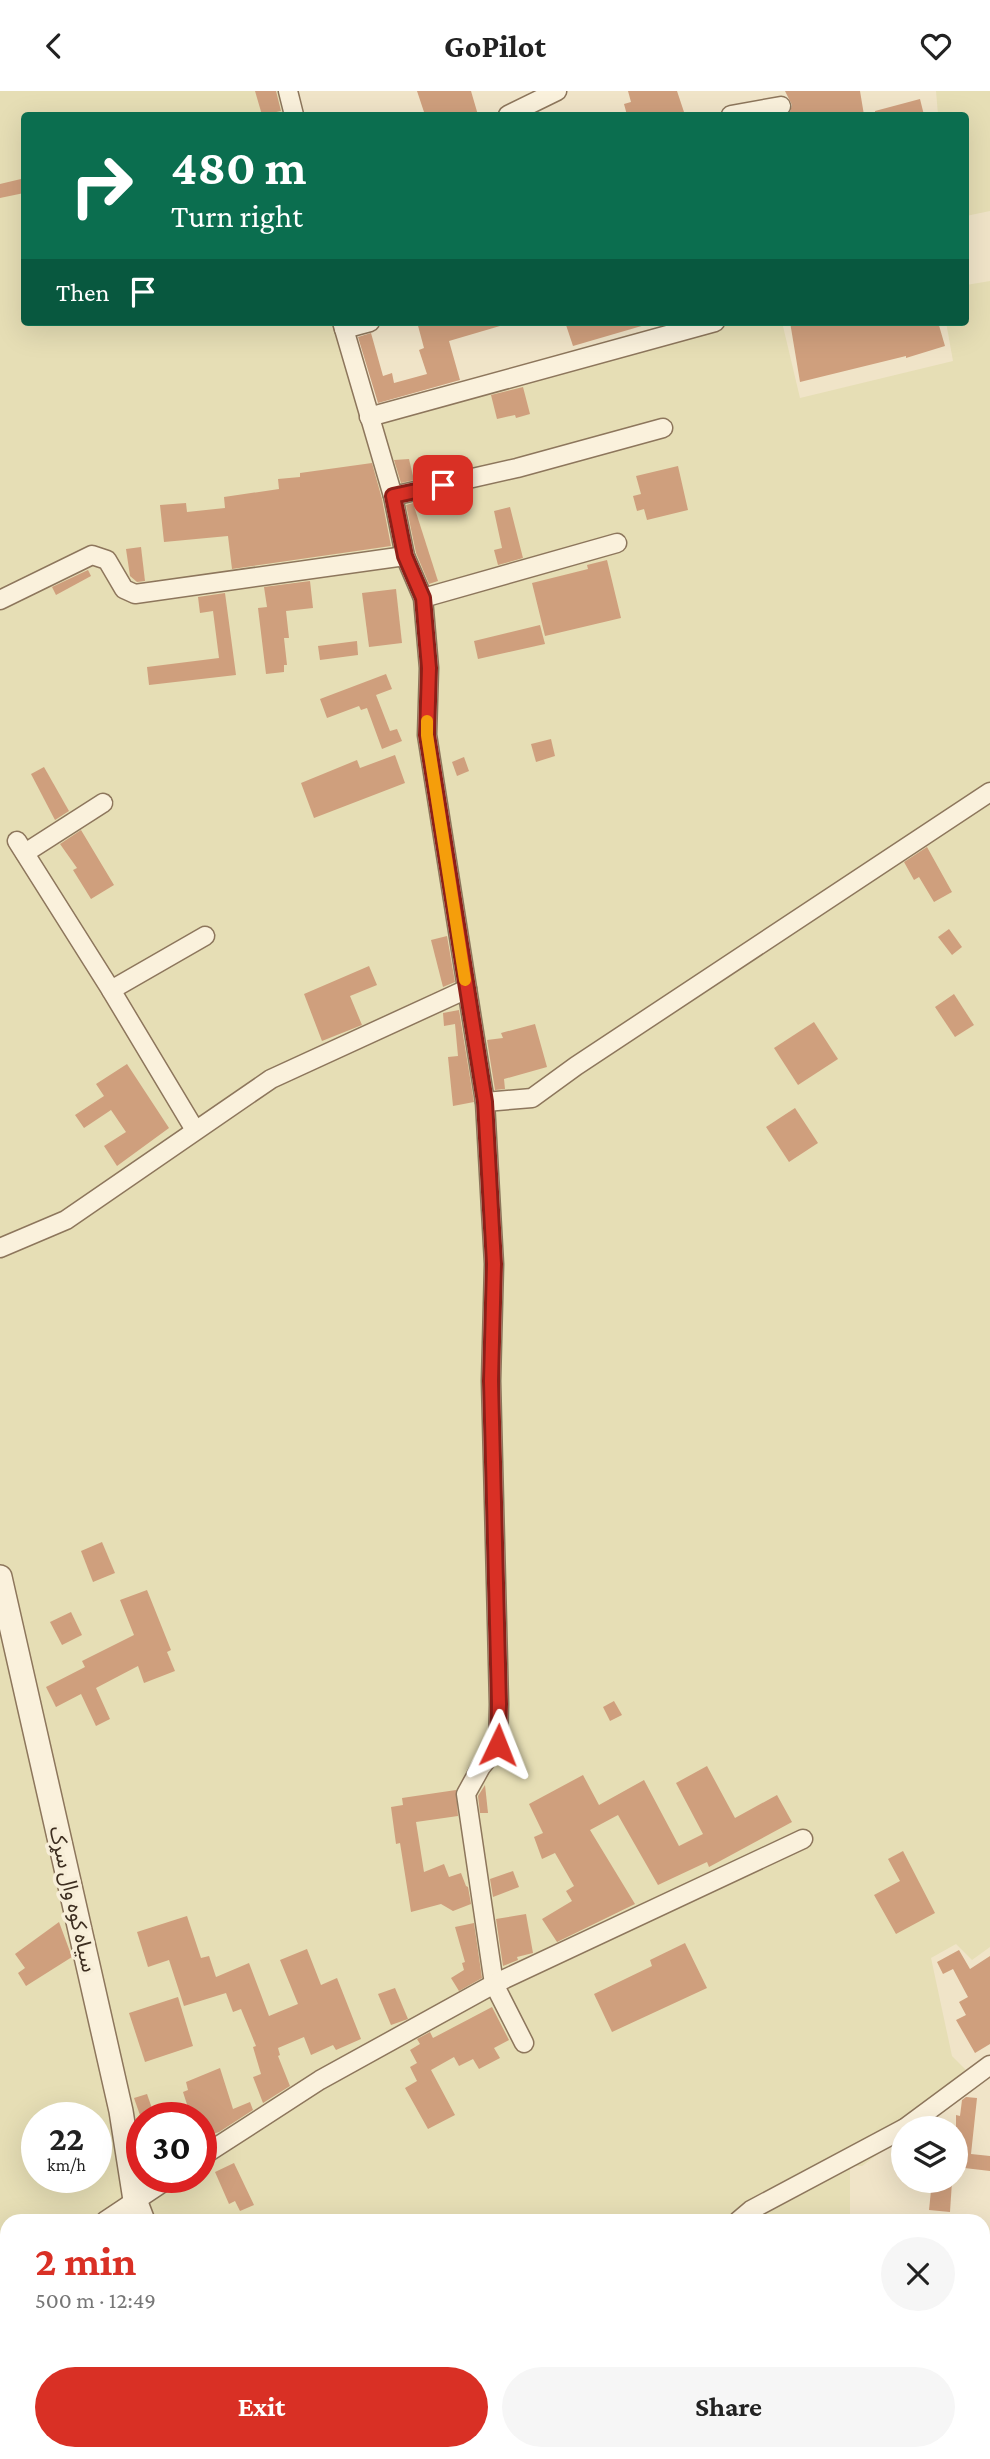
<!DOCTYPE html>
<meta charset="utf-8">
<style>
body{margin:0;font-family:"Crimson Pro","Noto Sans Arabic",serif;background:#f6f6f6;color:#222;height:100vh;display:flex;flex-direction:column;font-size:26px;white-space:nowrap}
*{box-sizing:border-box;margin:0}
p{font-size:23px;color:#767676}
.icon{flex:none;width:38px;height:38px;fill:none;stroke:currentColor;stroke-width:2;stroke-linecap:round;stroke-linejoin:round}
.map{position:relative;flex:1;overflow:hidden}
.side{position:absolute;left:0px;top:2123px;width:990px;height:247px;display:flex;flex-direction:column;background:#fff;border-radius:21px 21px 0 0;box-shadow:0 7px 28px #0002}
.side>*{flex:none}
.hud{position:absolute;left:21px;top:21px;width:948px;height:214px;border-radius:7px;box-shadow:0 7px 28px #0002;background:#0b6e4f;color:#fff;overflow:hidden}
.tools{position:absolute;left:891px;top:2025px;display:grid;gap:14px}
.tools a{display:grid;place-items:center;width:77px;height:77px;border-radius:50%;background:#fff;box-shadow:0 7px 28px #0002;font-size:35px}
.speed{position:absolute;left:21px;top:2011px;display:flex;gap:14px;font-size:35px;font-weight:700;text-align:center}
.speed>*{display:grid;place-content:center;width:91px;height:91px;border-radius:50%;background:#fff;box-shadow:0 7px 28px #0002;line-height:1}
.speed small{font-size:18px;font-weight:400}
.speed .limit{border:10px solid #d22;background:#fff;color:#111}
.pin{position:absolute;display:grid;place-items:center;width:60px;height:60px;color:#fff;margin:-30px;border-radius:14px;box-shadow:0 4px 10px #0006}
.me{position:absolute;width:77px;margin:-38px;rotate:2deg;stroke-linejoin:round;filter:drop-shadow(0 0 5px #0008)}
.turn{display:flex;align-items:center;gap:24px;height:147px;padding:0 35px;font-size:32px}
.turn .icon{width:91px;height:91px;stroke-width:2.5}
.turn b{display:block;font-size:49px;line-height:60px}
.then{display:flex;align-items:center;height:66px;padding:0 35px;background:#0003;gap:14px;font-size:26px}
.round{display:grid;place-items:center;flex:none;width:74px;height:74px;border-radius:37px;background:#f6f6f6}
.headline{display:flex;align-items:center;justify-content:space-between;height:119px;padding:0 35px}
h1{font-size:42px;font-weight:700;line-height:52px;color:#d93025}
.action{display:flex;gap:14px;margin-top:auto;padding:14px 35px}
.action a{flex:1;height:80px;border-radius:42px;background:#d93025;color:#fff;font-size:28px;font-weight:700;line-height:80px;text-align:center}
.action a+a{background:#f6f6f6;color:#222}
header{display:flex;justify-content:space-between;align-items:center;height:91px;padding:0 35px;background:#fff;font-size:32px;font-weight:700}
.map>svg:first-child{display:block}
.farmland{fill:#e6deb5;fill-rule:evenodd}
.building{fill:#cf9f7d}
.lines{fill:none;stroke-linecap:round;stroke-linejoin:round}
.minor-casing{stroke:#8d765c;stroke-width:21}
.tertiary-casing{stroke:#8d765c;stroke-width:26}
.path{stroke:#8d765c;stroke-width:3.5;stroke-dasharray:5 3.5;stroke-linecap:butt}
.minor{stroke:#faf1dc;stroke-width:18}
.tertiary{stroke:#faf1dc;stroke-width:23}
.route-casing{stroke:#8d1f18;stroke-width:18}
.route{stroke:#d93025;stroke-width:12}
.slow{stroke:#f59e0b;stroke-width:12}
.labels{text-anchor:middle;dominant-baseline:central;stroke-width:7;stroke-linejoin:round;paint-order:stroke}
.street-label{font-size:21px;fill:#3d2e20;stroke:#f7eed8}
</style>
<header><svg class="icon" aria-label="back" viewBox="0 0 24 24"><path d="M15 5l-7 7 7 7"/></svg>GoPilot<svg class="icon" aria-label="heart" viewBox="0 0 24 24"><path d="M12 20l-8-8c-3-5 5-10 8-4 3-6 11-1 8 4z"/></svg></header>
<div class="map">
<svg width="990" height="2368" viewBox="0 0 990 2368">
<rect width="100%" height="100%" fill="#f0e4c8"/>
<!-- farmland -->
<g class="farmland">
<path d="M0,0H288L294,24H24V231H342L370,326L715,231H782L800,307L953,270L946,231H966V194L990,190V1856L972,1869L956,1853L931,1867L952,1965L977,1990L862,2075H850V2130H7V2362L926,2363V2368H0ZM37,2026H96V2086H37ZM142,2026H201V2086H142Z"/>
<polygon points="936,0 990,0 990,120 966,125 966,24 938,24"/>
</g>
<!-- building -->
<g class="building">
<polygon points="255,0 276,0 281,20 262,24"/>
<polygon points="417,0 471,0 478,24 425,24"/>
<polygon points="628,0 677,0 685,24 627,24 624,13 631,11"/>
<polygon points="785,0 860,0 864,24 789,24 792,14"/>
<polygon points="920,8 924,24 875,24 875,20"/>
<polygon points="21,88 24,102 0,107 0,93"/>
<polygon points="417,231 499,231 500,235 449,250 460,289 378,312 358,246 371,242 383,285 392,282 394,292 427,283 419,259 424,257"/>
<polygon points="565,231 644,231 645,234 573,255"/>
<polygon points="790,231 938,231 945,255 906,267 906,265 800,291"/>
<polygon points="523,296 530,323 516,327 515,324 497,328 491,304"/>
<polygon points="409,368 414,389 401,392 394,369"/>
<polygon points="372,372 382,408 391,455 232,478 228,445 164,451 160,414 186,412 187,421 225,417 224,406 279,398 278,388 300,386 300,382"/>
<polygon points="678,375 688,419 647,429 644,418 637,420 633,405 641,403 636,385"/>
<polygon points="413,412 438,490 429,493 416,462 406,414"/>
<polygon points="510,416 523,467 498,474 494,459 502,457 494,420"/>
<polygon points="141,456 145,490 137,491 130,485 126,458"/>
<polygon points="607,469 621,527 545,545 532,492 588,478 587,474"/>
<polygon points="88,479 91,485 56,504 52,496"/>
<polygon points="310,490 313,517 286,520 289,547 284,547 287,574 284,574 284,581 266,583 258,517 267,516 264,496"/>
<polygon points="396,498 402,552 369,556 362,502"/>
<polygon points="225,502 236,584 149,594 147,576 219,567 213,520 200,522 198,506"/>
<polygon points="540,534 545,553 478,568 474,550"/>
<polygon points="357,550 358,564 320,569 318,555"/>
<polygon points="386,583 392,598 376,604 390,640 397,638 402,650 382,658 367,617 361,619 359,615 327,627 320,608"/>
<polygon points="551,648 555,665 536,671 531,653"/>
<polygon points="395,664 405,692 314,727 301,692 357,669 360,677"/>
<polygon points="464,666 469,680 457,685 452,671"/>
<polygon points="44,676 69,720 55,729 31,683"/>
<polygon points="81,739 114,794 91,808 73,779 77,777 60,753"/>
<polygon points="927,756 952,801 934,811 919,786 914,789 904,771"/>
<polygon points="949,838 962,856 952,864 938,846"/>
<polygon points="447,845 455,891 443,896 431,849"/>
<polygon points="369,875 377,894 350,905 362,934 322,950 304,903"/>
<polygon points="954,903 974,934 955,946 935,916"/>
<polygon points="459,919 474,1011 453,1015 448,966 458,965 455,933 444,935 443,922"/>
<polygon points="814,931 838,968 798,994 774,957"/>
<polygon points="535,933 547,976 504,988 505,998 495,999 487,949 503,947 501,942"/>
<polygon points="127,973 169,1037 117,1075 104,1055 126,1041 111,1019 84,1037 75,1024 104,1005 96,993"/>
<polygon points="795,1017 818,1052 789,1071 766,1036"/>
<polygon points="102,1451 115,1482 93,1491 81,1460"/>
<polygon points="147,1499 171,1559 167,1561 175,1580 144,1592 138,1575 96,1597 110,1628 96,1635 81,1603 56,1616 46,1596 85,1576 82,1570 134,1544 120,1509"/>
<polygon points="71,1521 82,1544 62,1554 50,1531"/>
<polygon points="614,1610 622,1624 610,1630 603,1616"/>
<polygon points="707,1675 735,1727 777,1704 792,1731 709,1776 707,1771 658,1794 618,1724 590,1739 635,1813 557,1851 542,1828 572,1810 566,1800 574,1795 555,1762 542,1768 534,1746 543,1742 529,1713 583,1684 599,1714 644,1689 679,1755 703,1743 676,1692"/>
<polygon points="485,1694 488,1722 480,1722 478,1705"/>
<polygon points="456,1699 458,1725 416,1731 424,1781 444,1773 449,1786 461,1782 466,1795 468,1796 471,1813 453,1820 441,1813 411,1821 400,1752 396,1753 391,1716 403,1714 402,1707"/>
<polygon points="903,1760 935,1822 896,1843 874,1804 900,1790 888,1768"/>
<polygon points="513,1780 519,1796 493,1806 490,1788"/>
<polygon points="526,1823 533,1862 517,1866 518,1869 503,1875 496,1828"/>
<polygon points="187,1825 201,1867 209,1865 216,1886 249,1872 269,1925 298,1913 280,1869 307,1858 321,1894 337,1887 361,1948 336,1959 333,1954 311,1964 304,1946 278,1957 280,1964 278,1965 290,1995 263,2012 253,1986 261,1983 253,1956 256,1955 241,1918 233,1921 226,1902 184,1915 169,1869 148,1876 137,1841"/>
<polygon points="59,1831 72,1866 26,1895 18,1882 25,1877 15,1863"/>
<polygon points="474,1832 482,1887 459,1900 451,1887 464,1879 462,1872 465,1871 455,1836"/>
<polygon points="685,1852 707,1897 612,1941 594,1903 652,1875 650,1869"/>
<polygon points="959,1859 970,1878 990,1865 990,1953 975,1962 956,1929 966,1924 959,1911 968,1906 953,1878 943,1883 937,1871"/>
<polygon points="395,1897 408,1928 391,1934 378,1903"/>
<polygon points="178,1906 193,1955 145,1971 129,1922"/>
<polygon points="492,1916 509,1949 494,1957 500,1967 479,1978 473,1968 459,1975 454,1966 431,1979 455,2024 428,2038 405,1997 417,1990 410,1976 417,1972 410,1959 420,1953 417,1948 430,1941 433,1947"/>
<polygon points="220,1977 233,2018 250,2011 253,2019 219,2041 201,2047 201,2026 191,2026 183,2001 188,1999 186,1991"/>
<polygon points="147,2003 154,2023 141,2027 134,2007"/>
<polygon points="966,2006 977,2007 971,2063 990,2065 990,2080 956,2076 956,2024 960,2025 962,2009"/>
<polygon points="234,2072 254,2114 240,2120 235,2110 229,2113 215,2081"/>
<polygon points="932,2090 952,2090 950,2121 929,2119"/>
</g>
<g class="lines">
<!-- minor casing -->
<g class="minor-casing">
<g id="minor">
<polyline points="288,0 294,24"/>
<polyline points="508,24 557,0"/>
<polyline points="731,24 781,15"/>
<polyline points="342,231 393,405 405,465 423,507 429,577 427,644 485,1011 532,1007 576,975 990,701"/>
<polyline points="344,238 370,231"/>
<polyline points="369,326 715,231"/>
<polyline points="393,405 517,377 663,337"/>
<polyline points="423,507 617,452"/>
<polyline points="0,509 92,464 107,469 124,498 135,503 405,465"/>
<polyline points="17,750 111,899 195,1039"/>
<polyline points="25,762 103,712"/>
<polyline points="111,899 205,845"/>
<polyline points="485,1011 494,1173 491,1290 499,1613 498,1655 481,1676 466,1703 494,1893 524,1952"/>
<polyline points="0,1157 66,1129 271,988 467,898"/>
<polyline points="905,2037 990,1974"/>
<polyline points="201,2066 320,1989 494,1893 803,1748"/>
<polyline points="105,2130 171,2086"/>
<polyline points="738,2130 751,2119 903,2038"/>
<polyline points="0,2175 7,2187"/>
<polyline points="658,2362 659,2368"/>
</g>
</g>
<!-- tertiary casing -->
<g class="tertiary-casing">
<g id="tertiary">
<polyline points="0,1486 121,2020 135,2109 143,2130"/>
<polyline points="238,2362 241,2368"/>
</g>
</g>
<!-- path -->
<polyline class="path" points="165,2362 167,2368"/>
<!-- minor -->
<use href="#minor" class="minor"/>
<!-- tertiary -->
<use href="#tertiary" class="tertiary"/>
</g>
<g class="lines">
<!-- route casing -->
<g class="route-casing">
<polyline id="route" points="443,394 393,405 405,465 423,507 429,577 427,644 485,1011 494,1173 491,1290 499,1613 498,1654"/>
</g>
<!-- route -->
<use href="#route" class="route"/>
<!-- slow -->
<polyline class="slow" points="427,630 427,644 465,889"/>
</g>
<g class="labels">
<!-- street labels -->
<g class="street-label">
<text transform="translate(73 1808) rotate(77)">سیاه کوه وال سړک</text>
</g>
</g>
</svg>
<div class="tools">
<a><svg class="icon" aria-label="layers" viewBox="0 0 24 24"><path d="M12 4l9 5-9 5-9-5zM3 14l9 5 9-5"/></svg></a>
</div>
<div class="speed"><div>22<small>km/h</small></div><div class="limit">30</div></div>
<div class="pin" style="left:443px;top:394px;background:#d93025"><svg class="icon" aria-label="arrive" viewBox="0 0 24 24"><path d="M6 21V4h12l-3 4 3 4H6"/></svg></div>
<svg class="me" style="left:498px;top:1654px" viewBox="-20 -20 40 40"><path d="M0-17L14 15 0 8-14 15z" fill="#d93025" stroke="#fff" stroke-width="4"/></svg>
<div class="hud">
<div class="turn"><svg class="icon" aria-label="right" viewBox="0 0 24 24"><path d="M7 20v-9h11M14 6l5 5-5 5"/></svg><div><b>480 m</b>Turn right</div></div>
<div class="then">Then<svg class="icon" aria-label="arrive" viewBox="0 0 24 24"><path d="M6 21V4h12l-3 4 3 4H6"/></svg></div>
</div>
<section class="side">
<div class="headline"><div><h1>2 min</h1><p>500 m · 12:49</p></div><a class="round"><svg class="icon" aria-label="close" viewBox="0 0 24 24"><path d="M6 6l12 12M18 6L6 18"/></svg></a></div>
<div class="action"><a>Exit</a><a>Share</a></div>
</section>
</div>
